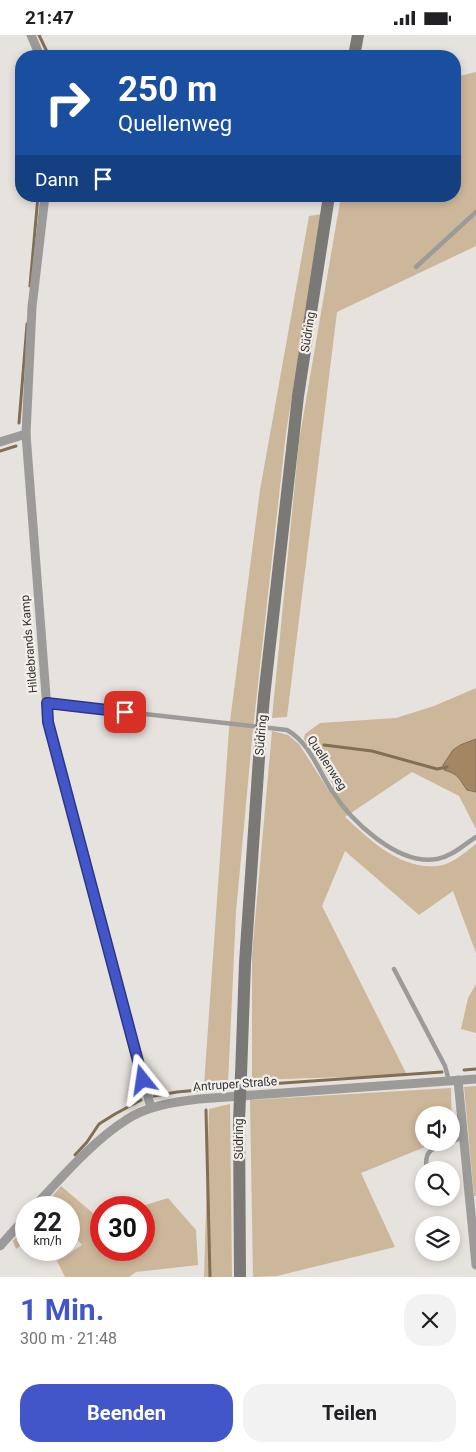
<!DOCTYPE html>
<html lang="de">
<meta charset="utf-8">
<style>
body{margin:0;font-family:Roboto,sans-serif;background:#f2f2f2;color:#202124;height:100vh;display:flex;flex-direction:column;font-size:19px;white-space:nowrap}
*{box-sizing:border-box;margin:0}
p{font-size:16px;color:#757577}
.icon{flex:none;width:28px;height:28px;fill:none;stroke:currentColor;stroke-width:2;stroke-linecap:round;stroke-linejoin:round}
.map{position:relative;height:1242px;overflow:hidden}
.drawer{display:flex;flex-direction:column;background:#fff;flex:1}
.drawer>*{flex:none}
.banner{position:absolute;left:15px;top:15px;width:446px;height:152px;border-radius:20px;box-shadow:0 2px 8px #0003;background:#1a4fa0;color:#fff;overflow:hidden}
.tools{position:absolute;left:415px;top:1071px;display:grid;gap:10px}
.tools a{display:grid;place-items:center;width:45px;height:45px;border-radius:50%;background:#fff;box-shadow:0 2px 8px #0003;font-size:25px}
.speed{position:absolute;left:15px;top:1161px;display:flex;gap:10px;font-size:25px;font-weight:700;text-align:center}
.speed>*{display:grid;place-content:center;width:65px;height:65px;border-radius:50%;background:#fff;box-shadow:0 2px 8px #0003;line-height:1}
.speed small{font-size:12px;font-weight:400}
.speed .limit{border:8px solid #d22;background:#fff;color:#111}
.pin{position:absolute;display:grid;place-items:center;width:42px;height:42px;color:#fff;margin:-21px;border-radius:10px;box-shadow:0 2px 8px #0006}
.me{position:absolute;width:55px;margin:-28px;rotate:345deg;stroke-linejoin:round;filter:drop-shadow(0 0 4px #0008)}
.turn{display:flex;align-items:center;gap:18px;height:105px;padding:0 20px;font-size:22px}
.turn .icon{width:65px;height:65px;stroke-width:2.5}
.turn b{display:block;font-size:35px;line-height:42px}
.then{display:flex;align-items:center;height:48px;padding:0 20px;background:#0003;gap:10px;font-size:19px}
.round{display:grid;place-items:center;flex:none;width:52px;height:52px;border-radius:20px;background:#f2f2f2}
.summary{display:flex;align-items:center;justify-content:space-between;height:85px;padding:0 20px}
h1{font-size:30px;font-weight:700;line-height:38px;color:#4356c9}
.button{display:flex;gap:10px;margin-top:auto;padding:10px 20px}
.button a{flex:1;height:58px;border-radius:20px;background:#4356c9;color:#fff;font-size:20px;font-weight:700;line-height:58px;text-align:center}
.button a+a{background:#f2f2f2;color:#202124}
.status{display:flex;justify-content:space-between;align-items:center;height:35px;padding:0 25px;background:#fff;direction:ltr}
.status svg{height:14px;fill:currentColor}
.map>svg:first-child{display:block}
.green{fill:#cdb79a}
.water{fill:#a28762;stroke:#816e53}
.lines{fill:none;stroke-linecap:round;stroke-linejoin:round}
.stream{stroke:#816e53;stroke-width:3}
.service{stroke:#9d9b99;stroke-width:4.5}
.minor{stroke:#9d9b99;stroke-width:9}
.secondary{stroke:#7b7976;stroke-width:12}
.secondary-bridge{stroke:#7b7976;stroke-width:12}
.route-casing{stroke:#2c3883;stroke-width:12}
.route{stroke:#4356c9;stroke-width:9}
.labels{text-anchor:middle;dominant-baseline:central;stroke-width:4.5;stroke-linejoin:round;paint-order:stroke}
.street-label{font-size:12px;fill:#343331;stroke:#f3f0eb}
</style>
<div class="status"><b>21:47</b><svg viewBox="0 0 49 12"><path d="M0 12V9h3v3zM5 12V6h3v6zM10 12V3h3v9zM15 12V0h3v12zM26 1h20v11H26zM47 4h2v5h-2z"/></svg></div>
<div class="map">
<svg width="476" height="1242" viewBox="0 0 476 1242">
<rect width="100%" height="100%" fill="#e6e2de"/>
<!-- green -->
<g class="green">
<polygon points="476,37 476,211 337,277 287,682 272,683 299,406 341,161 455,161 455,42"/>
<polygon points="322,179 286,398 253,694 236,877 228,1049 204,1050 229,694 260,455 309,181"/>
<path d="M476,653V704L459,710L453,715L443,730L444,735C459,739 459,744 467,755L476,757V794L459,761L412,737L345,782C371,806 404,838 443,830C454,827 467,816 476,809V918L453,856L419,880L345,816L322,871L407,1040L252,1045V919L272,696L288,700L299,709L329,756L334,751L304,704L305,699L320,688L396,683L434,671Z"/>
<polygon points="476,949 476,998 461,994 468,963"/>
<polygon points="476,1051 476,1161 474,1161 464,1052"/>
<polygon points="451,1053 452,1101 451,1080 424,1080 424,1108 435,1108 361,1138 395,1212 277,1241 253,1242 250,1065"/>
<polygon points="230,1069 232,1242 204,1242 209,1074"/>
<polygon points="61,1151 101,1185 101,1215 144,1215 144,1172 139,1172 168,1163 196,1195 198,1230 136,1237 129,1242 65,1242 57,1226 82,1210 69,1195 69,1172 43,1172"/>
<polygon points="26,1191 26,1207 16,1214 13,1206"/>
</g>
<!-- water -->
<path class="water" d="M476,704V757L467,755C459,744 459,739 444,735L443,730L453,715L460,710Z"/>
<g class="lines">
<!-- stream -->
<g class="stream">
<polyline points="39,0 49,21"/>
<polyline points="30,251 38,161"/>
<polyline points="19,388 27,289"/>
<polyline points="0,416 16,411"/>
<polyline points="324,710 372,716 437,734 447,732"/>
<polyline points="464,1035 476,1034"/>
<polyline points="269,1049 442,1037"/>
<polyline points="154,1061 177,1057 210,1054"/>
<polyline points="206,1075 210,1242"/>
<polyline points="75,1120 87,1107 99,1089 115,1079 141,1065"/>
</g>
<!-- service -->
<g class="service">
<polyline points="416,232 476,177"/>
<path d="M47,668L287,695C310,708 318,735 332,756C351,786 398,831 437,824C453,821 463,810 476,802"/>
<polyline points="394,934 445,1031 449,1046"/>
<polyline points="451,1107 464,1102"/>
<path d="M427,1135C423,1115 432,1114 449,1108"/>
<polyline points="433,1162 434,1167"/>
</g>
<!-- minor -->
<g class="minor">
<polyline points="31,0 40,21"/>
<polyline points="45,161 32,272 26,399 48,687 151,1073"/>
<polyline points="0,407 26,399"/>
<polyline points="458,1045 476,1230"/>
<path d="M34,1172C60,1144 94,1105 126,1085C147,1071 174,1067 199,1064L476,1044"/>
<polyline points="0,1211 26,1182"/>
</g>
<!-- secondary -->
<g class="secondary">
<polyline points="354,21 358,0"/>
<polyline points="264,662 298,361 329,161"/>
<polyline points="241,1040 245,928 260,708"/>
<polyline points="239,1085 240,1242"/>
</g>
<!-- secondary-bridge -->
<g class="secondary-bridge">
<polyline points="260,708 264,662"/>
<polyline points="239,1085 241,1040"/>
</g>
</g>
<g class="lines">
<!-- route casing -->
<g class="route-casing">
<polyline id="route" points="125,677 47,668 48,687 143,1045"/>
</g>
<!-- route -->
<use href="#route" class="route"/>
</g>
<g class="labels">
<!-- street labels -->
<g class="street-label">
<text transform="translate(308 297) rotate(-81)">Südring</text>
<text transform="translate(29 609) rotate(-95)">Hildebrands Kamp</text>
<text transform="translate(261 700) rotate(-85)">Südring</text>
<text transform="translate(327 728) rotate(57)">Quellenweg</text>
<text transform="translate(235 1049) rotate(-4)">Antruper Straße</text>
<text transform="translate(239 1104) rotate(-90)">Südring</text>
</g>
</g>
</svg>
<div class="tools">
<a><svg class="icon" aria-label="sound" viewBox="0 0 24 24"><path d="M4 9h4l5-4v14l-5-4H4zM17 9q2 3 0 6"/></svg></a>
<a><svg class="icon" aria-label="search" viewBox="0 0 24 24"><circle cx="10" cy="10" r="6"/><path d="M15 15l6 6"/></svg></a>
<a><svg class="icon" aria-label="layers" viewBox="0 0 24 24"><path d="M12 4l9 5-9 5-9-5zM3 14l9 5 9-5"/></svg></a>
</div>
<div class="speed"><div>22<small>km/h</small></div><div class="limit">30</div></div>
<div class="pin" style="left:125px;top:677px;background:#d93025"><svg class="icon" aria-label="arrive" viewBox="0 0 24 24"><path d="M6 21V4h12l-3 4 3 4H6"/></svg></div>
<svg class="me" style="left:143px;top:1045px" viewBox="-20 -20 40 40"><path d="M0-17L14 15 0 8-14 15z" fill="#4356c9" stroke="#fff" stroke-width="4"/></svg>
<div class="banner">
<div class="turn"><svg class="icon" aria-label="right" viewBox="0 0 24 24"><path d="M7 20v-9h11M14 6l5 5-5 5"/></svg><div><b>250 m</b>Quellenweg</div></div>
<div class="then">Dann<svg class="icon" aria-label="arrive" viewBox="0 0 24 24"><path d="M6 21V4h12l-3 4 3 4H6"/></svg></div>
</div>
</div>
<section class="drawer">
<div class="summary"><div><h1>1 Min.</h1><p>300 m · 21:48</p></div><a class="round"><svg class="icon" aria-label="close" viewBox="0 0 24 24"><path d="M6 6l12 12M18 6L6 18"/></svg></a></div>
<div class="button"><a>Beenden</a><a>Teilen</a></div>
</section>
